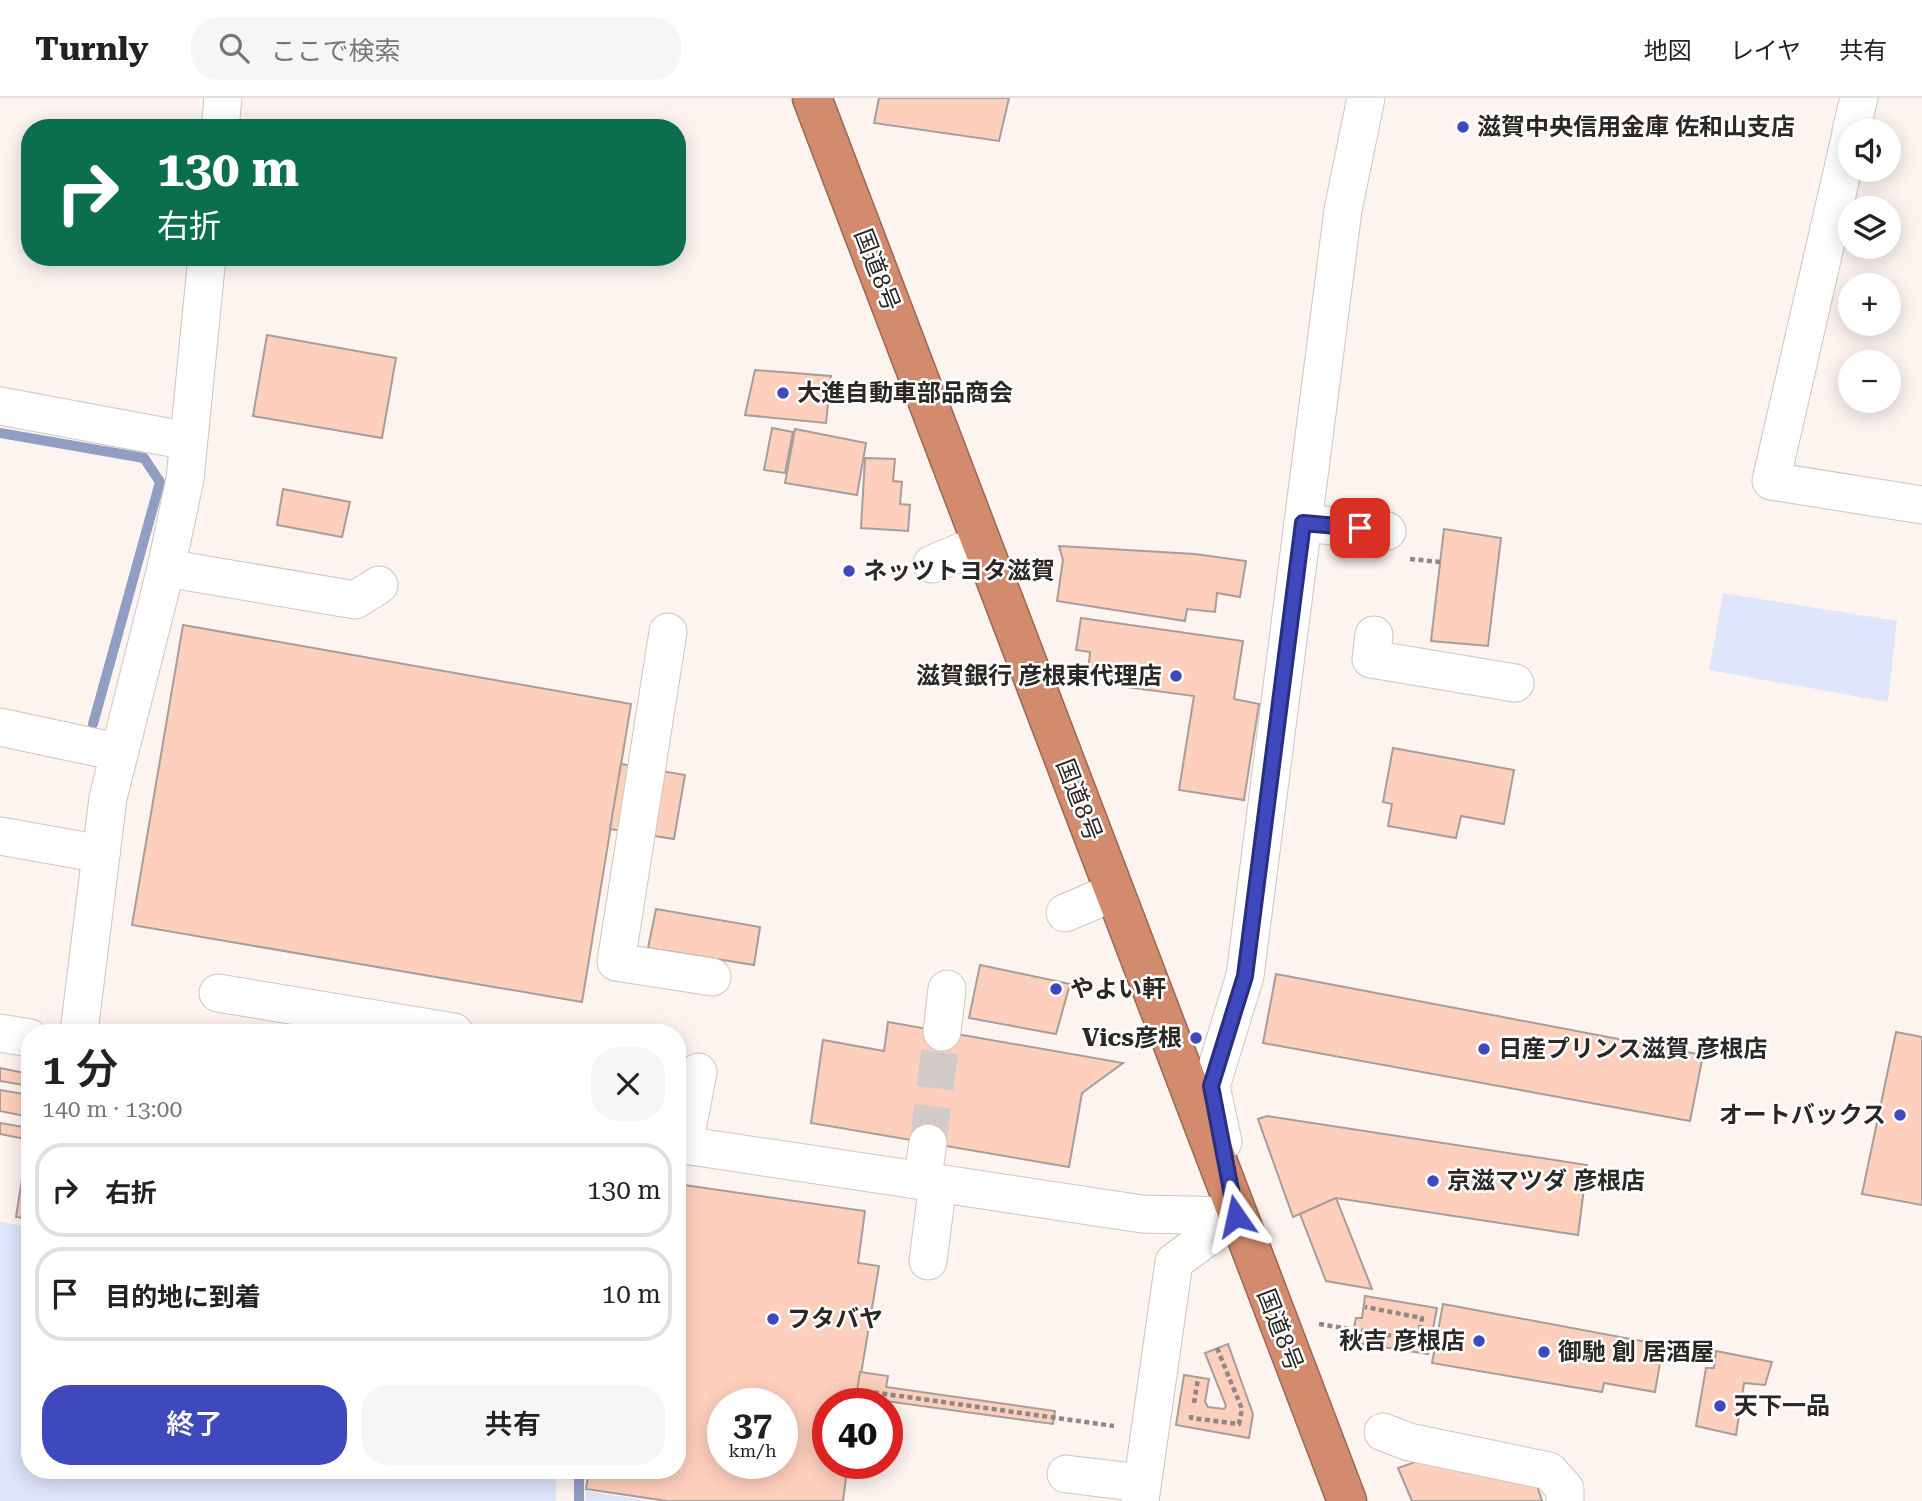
<!DOCTYPE html>
<html lang="ja">
<meta charset="utf-8">
<style>
body{margin:0;font-family:"Roboto Serif","Noto Sans JP",serif;background:#f6f6f6;color:#222;height:100vh;display:flex;flex-direction:column;font-size:26px;white-space:nowrap}
*{box-sizing:border-box;margin:0}
p{font-size:23px;color:#767676}
.icon{flex:none;width:38px;height:38px;fill:none;stroke:currentColor;stroke-width:2;stroke-linecap:round;stroke-linejoin:round}
.map{position:relative;flex:1;overflow:hidden}
.drawer{position:absolute;left:21px;top:926px;width:665px;height:455px;display:flex;flex-direction:column;background:#fff;border-radius:28px;box-shadow:0 4px 18px #0003}
.drawer>*{flex:none}
.hud{position:absolute;left:21px;top:21px;width:665px;height:147px;border-radius:28px;box-shadow:0 4px 18px #0003;background:#0b6e4f;color:#fff;overflow:hidden}
.tools{position:absolute;left:1838px;top:21px;display:grid;gap:14px}
.tools a{display:grid;place-items:center;width:63px;height:63px;border-radius:50%;background:#fff;box-shadow:0 4px 18px #0003;font-size:35px}
.speed{position:absolute;left:707px;top:1290px;display:flex;gap:14px;font-size:35px;font-weight:700;text-align:center}
.speed>*{display:grid;place-content:center;width:91px;height:91px;border-radius:50%;background:#fff;box-shadow:0 4px 18px #0003;line-height:1}
.speed small{font-size:18px;font-weight:400}
.speed .limit{border:10px solid #d22;background:#fff;color:#111}
.pin{position:absolute;display:grid;place-items:center;width:60px;height:60px;color:#fff;margin:-30px;border-radius:14px;box-shadow:0 4px 10px #0006}
.me{position:absolute;width:77px;margin:-38px;rotate:349deg;stroke-linejoin:round;filter:drop-shadow(0 0 5px #0008)}
.turn{display:flex;align-items:center;gap:24px;height:147px;padding:0 21px;font-size:32px}
.turn .icon{width:91px;height:91px;stroke-width:2.5}
.turn b{display:block;font-size:49px;line-height:60px}
.round{display:grid;place-items:center;flex:none;width:74px;height:74px;border-radius:28px;background:#f6f6f6}
.overview{display:flex;align-items:center;justify-content:space-between;height:119px;padding:0 21px}
h1{font-size:42px;font-weight:600;line-height:52px}
.action{display:flex;gap:14px;margin-top:auto;padding:14px 21px}
.action a{flex:1;height:80px;border-radius:28px;background:#3f49bd;color:#fff;font-size:28px;font-weight:600;line-height:80px;text-align:center}
.action a+a{background:#f6f6f6;color:#222}
ul{padding:0;list-style:none}
li{display:flex;align-items:center;gap:21px;height:94px;margin:0 14px 10px;padding:0 7px;border:4px solid #e0e0e0;border-radius:28px}
li div{flex:1}
li b{display:block;font-size:26px}
li em{font-style:normal}
header{display:flex;align-items:center;gap:42px;box-sizing:border-box;height:98px;padding:0 35px;background:#fff;border-bottom:2px solid #e0e0e0}
header strong{font-size:33px}
nav{display:flex;gap:38px;margin-inline-start:auto;font-size:24px}
.search{width:490px;height:63px;background:#f6f6f6;display:flex;align-items:center;gap:18px;box-sizing:border-box;padding:0 24px;border-radius:28px;color:#767676;font-size:26px}
.map>svg:first-child{display:block}
.green{fill:#dfe5fa}
.lines{fill:none;stroke-linecap:round;stroke-linejoin:round}
.stream{stroke:#929dc4;stroke-width:10}
.building{fill:#fecfbd;stroke:#a69e9a;stroke-width:2;fill-rule:evenodd}
.minor-tunnel{stroke:#d3cbc7;stroke-width:37;stroke-dasharray:37 18;stroke-linecap:butt}
.minor-casing{stroke:#cec5c1;stroke-width:39}
.highway-casing{stroke:#986854;stroke-width:41}
.path{stroke:#8e8885;stroke-width:4.5;stroke-dasharray:5 3.5;stroke-linecap:butt}
.minor{stroke:#fff;stroke-width:37}
.highway{stroke:#d38b6e;stroke-width:38}
.route-casing{stroke:#292f7b;stroke-width:18}
.route{stroke:#3f49bd;stroke-width:12}
.poi-dot{fill:#3f49bd;stroke:#fff;stroke-width:2.5}
.labels{text-anchor:middle;dominant-baseline:central;stroke-width:5;stroke-linejoin:round;paint-order:stroke}
.poi-label{font-size:24px;font-weight:bold;fill:#2a2725;stroke:#fff;text-anchor:start}
.street-label{font-size:24px;fill:#2a2725;stroke:#fff}
</style>
<header>
<strong>Turnly</strong>
<div class="search"><svg class="icon" aria-label="search" viewBox="0 0 24 24"><circle cx="10" cy="10" r="6"/><path d="M15 15l6 6"/></svg>ここで検索</div>
<nav><a>地図</a><a>レイヤ</a><a>共有</a></nav>
</header>
<div class="map">
<svg width="1922" height="1403" viewBox="0 0 1922 1403">
<rect width="100%" height="100%" fill="#fdf4f0"/>
<!-- green -->
<g class="green">
<polygon points="1723,495 1897,523 1888,604 1709,572"/>
<polygon points="0,1124 30,1129 30,1372 556,1372 556,1403 0,1403"/>
<polygon points="586,1393 650,1403 586,1403"/>
</g>
<g class="lines">
<!-- stream -->
<g class="stream">
<polyline points="0,335 144,360 160,384 93,626"/>
<polyline points="579,1403 579,1372"/>
</g>
</g>
<!-- building -->
<g class="building">
<polygon points="879,0 1009,0 999,43 874,25"/>
<polygon points="267,237 396,260 382,340 253,318"/>
<polygon points="755,272 831,278 826,325 745,317"/>
<polygon points="772,330 793,334 785,375 764,372"/>
<polygon points="795,331 866,345 857,397 785,385"/>
<polygon points="865,360 895,361 893,383 902,384 900,406 910,407 908,433 861,430"/>
<polygon points="283,391 350,404 342,439 277,427"/>
<polygon points="1444,431 1501,440 1488,548 1431,543"/>
<polygon points="1059,448 1195,456 1246,463 1240,499 1217,495 1215,514 1187,511 1185,523 1057,503 1063,462"/>
<polygon points="1081,520 1243,543 1234,601 1259,606 1244,702 1179,692 1194,598 1126,589 1128,580 1088,575 1090,554 1076,552"/>
<polygon points="183,527 631,606 582,904 132,827"/>
<polygon points="1393,650 1514,672 1504,726 1461,718 1456,740 1388,728 1392,706 1383,704"/>
<polygon points="621,666 685,677 674,741 610,731"/>
<polygon points="656,811 760,829 754,867 648,850"/>
<polygon points="980,867 1070,886 1056,936 969,920"/>
<polygon points="1276,876 1703,957 1690,1023 1263,945"/>
<polygon points="888,924 1123,965 1082,995 1069,1069 811,1025 823,942 884,953"/>
<polygon points="1896,934 1922,939 1922,1107 1862,1096"/>
<polygon points="0,970 30,976 30,988 0,983"/>
<polygon points="0,992 30,997 30,1019 0,1013"/>
<polygon points="1267,1018 1587,1067 1578,1137 1336,1100 1293,1119 1258,1021"/>
<polygon points="0,1025 30,1030 30,1042 0,1036"/>
<polygon points="22,1081 30,1082 30,1121 16,1119"/>
<path d="M677,1086L865,1113L858,1165L879,1168L856,1306H828V1365H848L843,1403H667L586,1391L589,1372H677ZM723,1306H782V1365H723Z"/>
<polygon points="1336,1100 1372,1191 1326,1183 1300,1116"/>
<polygon points="1365,1198 1437,1210 1428,1256 1351,1244 1356,1220 1362,1220"/>
<polygon points="1443,1206 1663,1247 1655,1294 1604,1285 1602,1294 1432,1265"/>
<polygon points="1228,1246 1253,1316 1249,1340 1176,1327 1184,1277 1209,1281 1205,1304 1208,1309 1224,1311 1226,1308 1205,1255"/>
<polygon points="1716,1253 1772,1264 1765,1287 1744,1285 1736,1337 1696,1328 1706,1270 1714,1270"/>
<polygon points="860,1274 888,1278 886,1289 1055,1313 1053,1326 856,1299"/>
<polygon points="1432,1358 1533,1376 1542,1403 1412,1403 1398,1370"/>
</g>
<g class="lines">
<!-- minor-tunnel -->
<polyline class="minor-tunnel" points="928,1045 942,934"/>
<!-- minor casing -->
<g class="minor-casing">
<g id="minor">
<polyline points="220,30 223,0"/>
<polyline points="1851,33 1859,0"/>
<polyline points="1850,40 1771,383 1922,407"/>
<polyline points="0,308 188,343"/>
<polyline points="1303,425 1387,433"/>
<polyline points="932,466 981,446"/>
<polyline points="166,470 355,502 379,487"/>
<polyline points="668,534 616,864 712,879"/>
<polyline points="1374,537 1371,561 1515,585"/>
<polyline points="0,629 117,654"/>
<polyline points="0,738 101,756"/>
<polyline points="1065,815 1114,794"/>
<polyline points="218,895 454,934"/>
<polyline points="79,934 108,700 166,470 185,381 207,159"/>
<polyline points="942,934 947,891"/>
<polyline points="0,935 30,940"/>
<polyline points="1223,1044 1211,988 1245,878 1343,112 1366,0"/>
<polyline points="677,1046 1142,1116 1236,1118"/>
<polyline points="684,1047 698,974"/>
<polyline points="922,1083 928,1045"/>
<polyline points="928,1163 938,1085"/>
<polyline points="1383,1334 1409,1344 1549,1373 1565,1391 1565,1403"/>
<polyline points="1066,1376 1142,1385"/>
<polyline points="1140,1403 1174,1164 1236,1118"/>
</g>
</g>
<!-- highway casing -->
<g class="highway-casing">
<polyline id="highway" points="812,0 1347,1403"/>
</g>
<!-- path -->
<g class="path">
<polyline points="1410,461 1440,464"/>
<polyline points="1319,1226 1418,1242 1422,1220 1365,1209"/>
<polyline points="857,1292 1114,1328"/>
<polyline points="1194,1305 1198,1280"/>
<polyline points="1191,1317 1191,1320 1239,1326 1242,1311 1217,1250"/>
</g>
<!-- minor -->
<use href="#minor" class="minor"/>
<!-- highway -->
<use href="#highway" class="highway"/>
</g>
<g class="lines">
<!-- route casing -->
<g class="route-casing">
<polyline id="route" points="1236,1118 1211,988 1245,878 1303,425 1360,430"/>
</g>
<!-- route -->
<use href="#route" class="route"/>
</g>
<!-- markers -->
<g class="poi-dot">
<circle cx="1463" cy="29" r="7"/>
<circle cx="783" cy="295" r="7"/>
<circle cx="849" cy="473" r="7"/>
<circle cx="1176" cy="578" r="7"/>
<circle cx="1056" cy="891" r="7"/>
<circle cx="1196" cy="940" r="7"/>
<circle cx="1484" cy="951" r="7"/>
<circle cx="1900" cy="1017" r="7"/>
<circle cx="1433" cy="1083" r="7"/>
<circle cx="773" cy="1221" r="7"/>
<circle cx="1479" cy="1243" r="7"/>
<circle cx="1544" cy="1254" r="7"/>
<circle cx="1720" cy="1308" r="7"/>
</g>
<g class="labels">
<!-- poi labels -->
<g class="poi-label">
<text x="1477" y="29">滋賀中央信用金庫 佐和山支店</text>
<text x="797" y="295">大進自動車部品商会</text>
<text x="863" y="473">ネッツトヨタ滋賀</text>
<text x="1162" y="578" text-anchor="end">滋賀銀行 彦根東代理店</text>
<text x="1070" y="891">やよい軒</text>
<text x="1182" y="940" text-anchor="end">Vics彦根</text>
<text x="1498" y="951">日産プリンス滋賀 彦根店</text>
<text x="1886" y="1017" text-anchor="end">オートバックス</text>
<text x="1447" y="1083">京滋マツダ 彦根店</text>
<text x="787" y="1221">フタバヤ</text>
<text x="1465" y="1243" text-anchor="end">秋吉 彦根店</text>
<text x="1558" y="1254">御馳 創 居酒屋</text>
<text x="1734" y="1308">天下一品</text>
</g>
<!-- street labels -->
<g class="street-label">
<text transform="translate(877 172) rotate(69)">国道8号</text>
<text transform="translate(1079 702) rotate(69)">国道8号</text>
<text transform="translate(1280 1232) rotate(69)">国道8号</text>
</g>
</g>
</svg>
<div class="tools">
<a><svg class="icon" aria-label="sound" viewBox="0 0 24 24"><path d="M4 9h4l5-4v14l-5-4H4zM17 9q2 3 0 6"/></svg></a>
<a><svg class="icon" aria-label="layers" viewBox="0 0 24 24"><path d="M12 4l9 5-9 5-9-5zM3 14l9 5 9-5"/></svg></a>
<a>+</a>
<a>−</a>
</div>
<div class="speed"><div>37<small>km/h</small></div><div class="limit">40</div></div>
<div class="pin" style="left:1360px;top:430px;background:#d93025"><svg class="icon" aria-label="arrive" viewBox="0 0 24 24"><path d="M6 21V4h12l-3 4 3 4H6"/></svg></div>
<svg class="me" style="left:1236px;top:1118px" viewBox="-20 -20 40 40"><path d="M0-17L14 15 0 8-14 15z" fill="#3f49bd" stroke="#fff" stroke-width="4"/></svg>
<div class="hud">
<div class="turn"><svg class="icon" aria-label="right" viewBox="0 0 24 24"><path d="M7 20v-9h11M14 6l5 5-5 5"/></svg><div><b>130 m</b>右折</div></div>
</div>
<section class="drawer">
<div class="overview"><div><h1>1 分</h1><p>140 m · 13:00</p></div><a class="round"><svg class="icon" aria-label="close" viewBox="0 0 24 24"><path d="M6 6l12 12M18 6L6 18"/></svg></a></div>
<ul>
<li><svg class="icon" aria-label="right" viewBox="0 0 24 24"><path d="M7 20v-9h11M14 6l5 5-5 5"/></svg><div><b>右折</b></div><em>130 m</em></li>
<li><svg class="icon" aria-label="arrive" viewBox="0 0 24 24"><path d="M6 21V4h12l-3 4 3 4H6"/></svg><div><b>目的地に到着</b></div><em>10 m</em></li>
</ul>
<div class="action"><a>終了</a><a>共有</a></div>
</section>
</div>
